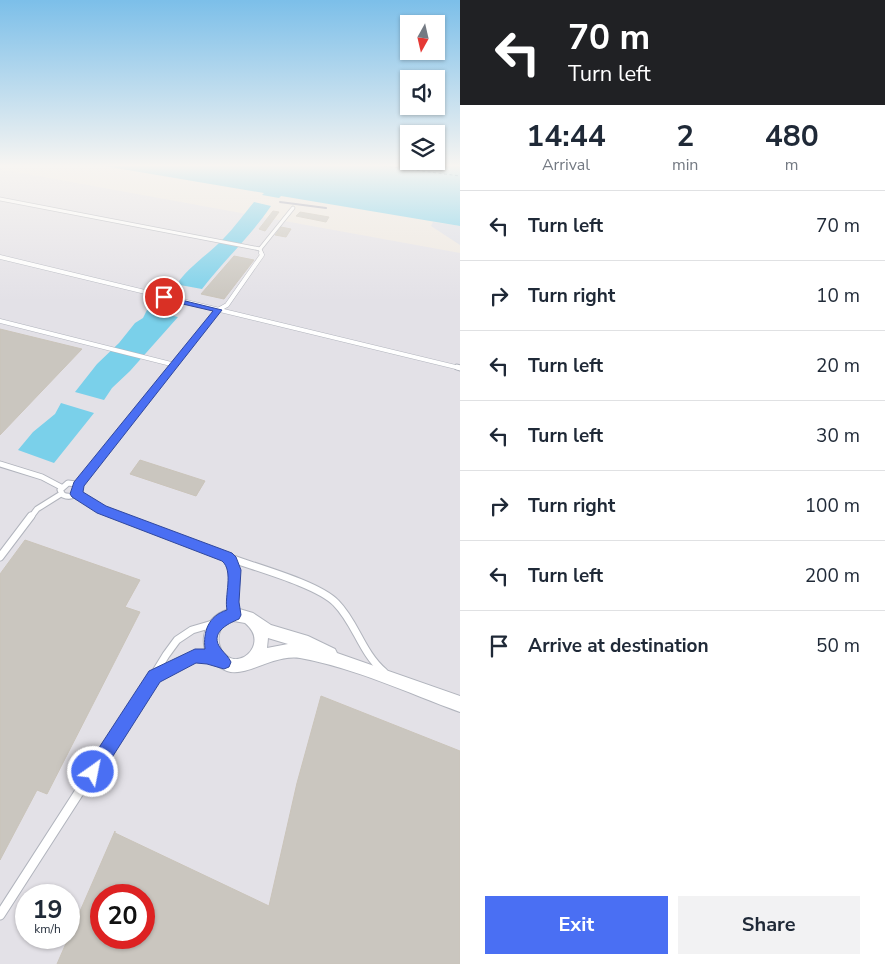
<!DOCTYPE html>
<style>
body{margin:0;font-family:"Nunito Sans",sans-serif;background:#f2f2f3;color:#1f2937;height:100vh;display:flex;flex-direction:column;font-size:19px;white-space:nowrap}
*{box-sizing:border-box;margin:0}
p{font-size:16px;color:#747a83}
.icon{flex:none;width:28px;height:28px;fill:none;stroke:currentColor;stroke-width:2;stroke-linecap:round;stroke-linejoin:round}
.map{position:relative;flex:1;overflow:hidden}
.side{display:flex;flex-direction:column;background:#fff;width:425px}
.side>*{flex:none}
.guide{background:#202124;color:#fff;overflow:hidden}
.needle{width:32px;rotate:188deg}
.controls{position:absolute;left:400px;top:15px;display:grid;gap:10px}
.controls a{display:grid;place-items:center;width:45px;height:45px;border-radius:0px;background:#fff;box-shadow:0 1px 4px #0004;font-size:25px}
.speed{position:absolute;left:15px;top:884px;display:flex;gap:10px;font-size:25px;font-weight:700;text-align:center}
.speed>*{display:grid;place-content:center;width:65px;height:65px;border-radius:50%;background:#fff;box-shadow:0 1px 4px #0004;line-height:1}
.speed small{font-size:12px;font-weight:400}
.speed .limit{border:8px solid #d22;background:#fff;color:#111}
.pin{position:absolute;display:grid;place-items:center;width:42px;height:42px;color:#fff;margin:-21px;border:2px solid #fff;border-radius:50%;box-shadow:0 1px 5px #0007}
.me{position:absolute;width:55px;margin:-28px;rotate:33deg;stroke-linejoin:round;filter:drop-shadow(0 0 4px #0008)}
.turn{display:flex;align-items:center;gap:18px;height:105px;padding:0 25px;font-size:22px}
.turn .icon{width:65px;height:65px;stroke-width:2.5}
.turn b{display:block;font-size:35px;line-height:42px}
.eta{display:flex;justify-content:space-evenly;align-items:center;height:85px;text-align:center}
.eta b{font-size:30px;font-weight:700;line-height:35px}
.action{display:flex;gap:10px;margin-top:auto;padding:10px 25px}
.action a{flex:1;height:58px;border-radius:0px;background:#4a6ff3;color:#fff;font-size:20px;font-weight:700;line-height:58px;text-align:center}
.action a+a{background:#f2f2f3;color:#1f2937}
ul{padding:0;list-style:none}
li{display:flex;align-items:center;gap:15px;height:70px;padding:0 25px;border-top:1px solid #e0e1e3}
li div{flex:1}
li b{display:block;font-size:19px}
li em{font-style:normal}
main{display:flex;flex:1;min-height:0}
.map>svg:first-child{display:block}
.industrial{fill:#e3e1e7;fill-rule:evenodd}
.airport{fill:#dcdee7}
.water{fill:#7ad0ea}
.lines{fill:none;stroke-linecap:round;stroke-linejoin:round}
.ferry{stroke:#14719c;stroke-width:1;stroke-dasharray:3 2.5;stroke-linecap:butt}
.building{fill:#cac6bf;stroke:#cac4ba;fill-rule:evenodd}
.lane-far4-casing{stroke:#b1b4bd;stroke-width:4.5}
.lane-far3-casing{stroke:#b1b4bd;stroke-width:5}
.lane-far2-casing{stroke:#b1b4bd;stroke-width:7}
.lane-far1-casing{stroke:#b1b4bd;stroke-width:9}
.lane-casing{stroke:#b1b4bd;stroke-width:11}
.street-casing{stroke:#b1b4bd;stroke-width:2}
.lane-far4{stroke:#fff;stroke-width:3}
.lane-far3{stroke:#fff;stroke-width:4}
.lane-far2{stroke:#fff;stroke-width:5}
.lane-far1{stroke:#fff;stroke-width:7}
.lane{stroke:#fff;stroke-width:9}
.street{fill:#fff;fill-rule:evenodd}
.rail{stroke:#a4a7b7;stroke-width:2}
.route{fill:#4a6ff3;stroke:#30489e}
</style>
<main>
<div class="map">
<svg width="460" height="964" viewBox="0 0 460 964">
<rect width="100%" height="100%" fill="#eee8e1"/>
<!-- industrial -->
<path class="industrial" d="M0,169L460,253V964H0ZM26,895H69V938H26ZM101,895H144V938H101Z"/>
<!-- airport -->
<polygon class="airport" points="433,222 460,226 460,245 431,226"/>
<!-- water -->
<g class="water">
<polygon points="104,166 460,166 460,226 281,196 279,198 262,195 264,193"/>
<path d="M254,202L271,206C251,236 224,260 202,289L180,285L179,281C192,264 210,253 224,238C233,229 245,213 254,202Z"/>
<polygon points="147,310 178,317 130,371 112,388 104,400 75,392 97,364 119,343 135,323 143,318"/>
<polygon points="61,403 94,413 54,463 18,450 33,432 55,414"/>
</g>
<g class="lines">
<!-- ferry -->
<polyline class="ferry" points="384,166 460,176"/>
</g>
<!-- building -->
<g class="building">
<polygon points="273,211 279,212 265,231 259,229"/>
<polygon points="300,212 329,217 326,222 296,216"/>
<polygon points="281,227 291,229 286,237 275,235"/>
<polygon points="234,256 254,260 224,299 201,294"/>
<polygon points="0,329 82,349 0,435"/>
<polygon points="140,460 205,481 196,496 130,474"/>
<polygon points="25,540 140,580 125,607 140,612 47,794 37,790 0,860 0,574"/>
<path d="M321,696L460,751V964H57L115,831V833L269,906L297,783ZM101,895H144V938H101Z"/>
</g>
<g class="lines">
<!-- lane-far4 casing -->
<g class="lane-far4-casing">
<g id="lane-far4">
<polyline points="0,199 260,249"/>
<polyline points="262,254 260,249 293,208"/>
</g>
</g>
<!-- lane-far3 casing -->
<g class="lane-far3-casing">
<g id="lane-far3">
<polyline points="0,257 460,368"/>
<polyline points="0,321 175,365"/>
<polyline points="171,368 218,310 227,305 262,255 261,253"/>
</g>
</g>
<!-- lane-far2 casing -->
<g class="lane-far2-casing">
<g id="lane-far2">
<polyline points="457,367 460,368"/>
<polyline points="0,464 42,477 61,487"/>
<path d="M68,483L76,484L79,489C75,496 70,498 63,495L60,490Z"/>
<polyline points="78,485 172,367"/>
<polyline points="76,494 102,510 122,517"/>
<polyline points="31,517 37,509 61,494"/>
</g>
</g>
<!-- lane-far1 casing -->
<g class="lane-far1-casing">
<g id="lane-far1">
<path d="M118,516L227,557C240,573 232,596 234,615"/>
<polyline points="0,557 31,516"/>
<path d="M227,557C254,567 318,584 336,603C356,623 361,652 384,672"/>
<polyline points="154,676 195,656 201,655 214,658"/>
<polyline points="131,712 166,655 177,640 192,630 216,623"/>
</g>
</g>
<!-- lane casing -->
<g class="lane-casing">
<polyline id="lane" points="0,915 132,710"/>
</g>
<!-- street casing -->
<g class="street-casing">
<path id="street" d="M236,608L253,613L271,625L308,636L335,649L337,653L460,696V712C408,693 355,668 300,658C273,654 246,678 227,671C191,658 199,611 236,608ZM234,621L245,623C252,629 256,635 254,644C253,649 249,654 244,657C220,669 206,626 234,621ZM268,638L288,644L267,648Z"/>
</g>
<!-- lane-far4 -->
<use href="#lane-far4" class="lane-far4"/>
<!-- lane-far3 -->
<use href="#lane-far3" class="lane-far3"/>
<!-- lane-far2 -->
<use href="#lane-far2" class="lane-far2"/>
<!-- lane-far1 -->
<use href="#lane-far1" class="lane-far1"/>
<!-- lane -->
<use href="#lane" class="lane"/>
<!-- street -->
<use href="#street" class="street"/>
<!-- rail -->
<polyline class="rail" points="280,202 326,208"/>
</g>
<!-- sky -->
<linearGradient id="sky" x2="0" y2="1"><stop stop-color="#7cbfe9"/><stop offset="0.55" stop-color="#f7f5f2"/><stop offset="1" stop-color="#f7f5f2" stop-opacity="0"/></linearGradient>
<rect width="460" height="301" fill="url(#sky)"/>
<!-- route -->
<path class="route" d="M161,295L222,310L84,486L83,492L106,506L232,553L236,557L241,570L239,602L241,615L239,619C227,624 209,633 221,649C225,654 228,656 231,662L229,667L224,669L207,664L196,663L160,682L99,778L93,780L87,778L84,772L87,766L149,671L195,649H205C203,632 208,616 227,610C224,596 234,571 222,561L97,513L72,497L70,494L74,482L213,311L161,299Z"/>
</svg>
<div class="controls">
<a><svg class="needle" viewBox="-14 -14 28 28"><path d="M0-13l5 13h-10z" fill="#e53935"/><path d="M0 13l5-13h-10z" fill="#747a83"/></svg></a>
<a><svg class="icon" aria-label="sound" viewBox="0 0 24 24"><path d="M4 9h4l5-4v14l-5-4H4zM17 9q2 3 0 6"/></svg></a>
<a><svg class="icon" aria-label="layers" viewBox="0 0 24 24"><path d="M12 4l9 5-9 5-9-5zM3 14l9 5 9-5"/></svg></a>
</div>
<div class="speed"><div>19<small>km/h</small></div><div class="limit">20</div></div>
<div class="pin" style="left:164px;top:297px;background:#d93025"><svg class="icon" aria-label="arrive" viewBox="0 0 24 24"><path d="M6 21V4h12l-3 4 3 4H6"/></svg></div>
<svg class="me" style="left:93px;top:772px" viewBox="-20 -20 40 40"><circle r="17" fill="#4a6ff3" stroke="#fff" stroke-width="3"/><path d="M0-11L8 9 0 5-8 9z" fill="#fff"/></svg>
</div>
<section class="side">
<div class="guide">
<div class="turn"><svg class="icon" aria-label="left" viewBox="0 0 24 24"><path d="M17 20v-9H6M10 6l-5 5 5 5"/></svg><div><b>70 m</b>Turn left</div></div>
</div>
<div class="eta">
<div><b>14:44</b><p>Arrival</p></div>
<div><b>2</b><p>min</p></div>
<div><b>480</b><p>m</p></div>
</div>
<ul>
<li><svg class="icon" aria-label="left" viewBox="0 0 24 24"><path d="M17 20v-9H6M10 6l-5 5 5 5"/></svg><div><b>Turn left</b></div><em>70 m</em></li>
<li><svg class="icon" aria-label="right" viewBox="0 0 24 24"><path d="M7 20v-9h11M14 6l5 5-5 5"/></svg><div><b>Turn right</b></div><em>10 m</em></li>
<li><svg class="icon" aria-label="left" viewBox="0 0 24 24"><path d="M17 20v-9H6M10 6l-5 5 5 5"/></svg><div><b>Turn left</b></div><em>20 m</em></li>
<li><svg class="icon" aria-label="left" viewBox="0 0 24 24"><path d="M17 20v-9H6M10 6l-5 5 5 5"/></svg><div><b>Turn left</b></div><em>30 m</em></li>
<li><svg class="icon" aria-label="right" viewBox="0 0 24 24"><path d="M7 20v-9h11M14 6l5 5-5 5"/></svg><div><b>Turn right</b></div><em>100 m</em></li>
<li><svg class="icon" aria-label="left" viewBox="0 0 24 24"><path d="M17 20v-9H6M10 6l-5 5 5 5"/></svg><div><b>Turn left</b></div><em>200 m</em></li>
<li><svg class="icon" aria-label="arrive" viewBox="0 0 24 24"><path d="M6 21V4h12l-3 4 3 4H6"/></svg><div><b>Arrive at destination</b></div><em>50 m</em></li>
</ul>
<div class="action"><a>Exit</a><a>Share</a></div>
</section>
</main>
